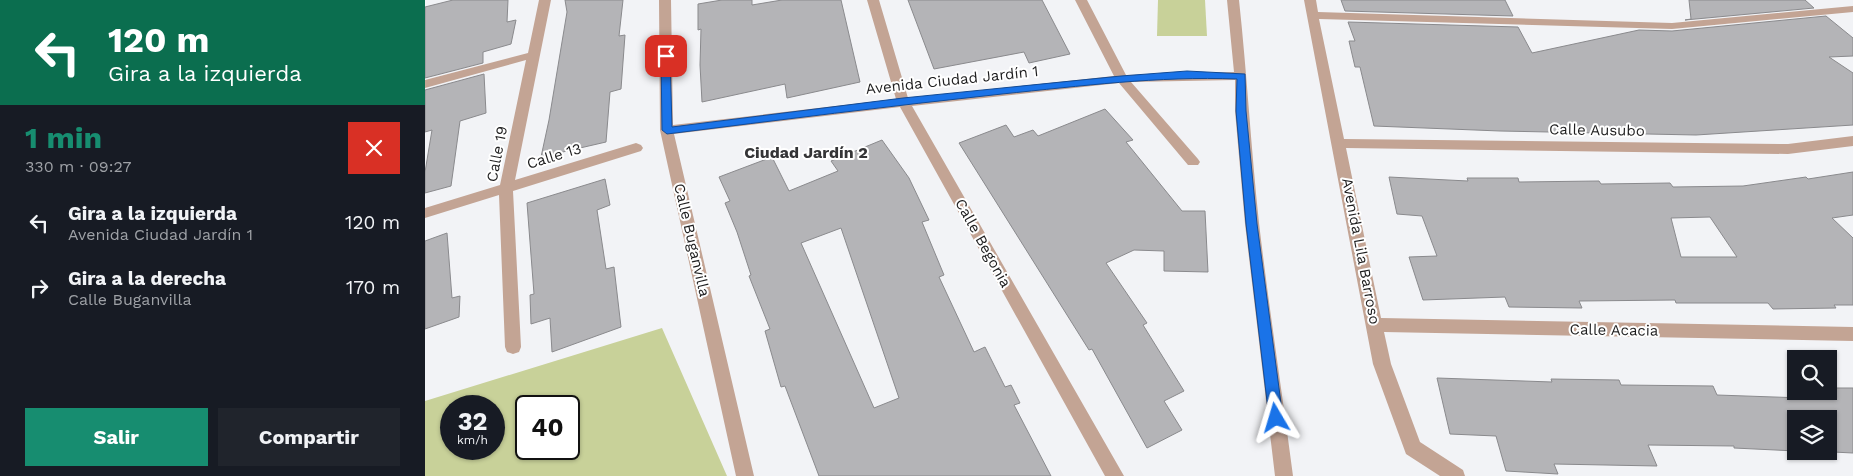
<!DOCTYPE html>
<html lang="es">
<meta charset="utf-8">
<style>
body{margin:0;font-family:"Work Sans",sans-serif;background:#20242c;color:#f1f3f6;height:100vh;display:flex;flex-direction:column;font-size:19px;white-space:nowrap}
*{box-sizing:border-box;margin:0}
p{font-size:16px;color:#9ea1a6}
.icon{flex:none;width:28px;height:28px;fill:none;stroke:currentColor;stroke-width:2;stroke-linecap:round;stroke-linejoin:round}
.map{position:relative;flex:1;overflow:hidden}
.details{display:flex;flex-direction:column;background:#171b24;width:425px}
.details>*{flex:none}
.banner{background:#0b6e4f;color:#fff;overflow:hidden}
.controls{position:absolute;left:1362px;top:350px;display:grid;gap:10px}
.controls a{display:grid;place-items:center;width:50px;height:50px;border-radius:0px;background:#171b24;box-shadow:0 1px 4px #0004;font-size:25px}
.speed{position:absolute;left:15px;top:395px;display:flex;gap:10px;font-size:25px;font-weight:700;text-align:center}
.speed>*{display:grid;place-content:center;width:65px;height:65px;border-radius:50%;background:#171b24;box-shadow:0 1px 4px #0004;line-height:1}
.speed small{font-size:12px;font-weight:400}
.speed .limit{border:2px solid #111;border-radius:8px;background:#fff;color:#111}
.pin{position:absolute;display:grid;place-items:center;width:42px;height:42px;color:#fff;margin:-21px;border-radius:10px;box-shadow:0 2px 8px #0006}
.me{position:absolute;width:55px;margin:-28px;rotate:353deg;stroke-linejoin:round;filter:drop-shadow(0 0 4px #0008)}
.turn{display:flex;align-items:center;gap:18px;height:105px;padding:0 25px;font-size:22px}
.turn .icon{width:65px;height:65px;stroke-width:2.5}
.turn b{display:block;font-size:35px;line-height:42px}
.round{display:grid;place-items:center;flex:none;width:52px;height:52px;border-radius:0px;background:#20242c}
.head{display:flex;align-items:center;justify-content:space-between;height:85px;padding:0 25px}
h1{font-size:30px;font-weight:700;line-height:38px;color:#178d70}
.primary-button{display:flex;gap:10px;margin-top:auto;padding:10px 25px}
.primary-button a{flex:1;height:58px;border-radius:0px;background:#178d70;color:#fff;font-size:20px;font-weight:700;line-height:58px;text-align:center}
.primary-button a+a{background:#20242c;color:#f1f3f6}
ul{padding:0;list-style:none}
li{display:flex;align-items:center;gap:15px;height:65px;padding:0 25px}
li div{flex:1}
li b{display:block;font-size:19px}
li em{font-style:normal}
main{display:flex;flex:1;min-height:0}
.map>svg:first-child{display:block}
.green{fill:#c8d199;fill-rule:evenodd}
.building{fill:#b4b4b7;stroke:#8a8a8d;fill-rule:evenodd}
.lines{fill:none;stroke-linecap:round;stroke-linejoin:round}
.minor{fill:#c3a494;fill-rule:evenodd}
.route{fill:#1a73e8;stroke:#114b97}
.labels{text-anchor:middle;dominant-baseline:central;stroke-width:4;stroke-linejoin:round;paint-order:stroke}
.street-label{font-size:15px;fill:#1d1d1e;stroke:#fff}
.neighbourhood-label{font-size:16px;font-weight:bold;fill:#353537;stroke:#fff}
</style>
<main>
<section class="details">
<div class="banner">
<div class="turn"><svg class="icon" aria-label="left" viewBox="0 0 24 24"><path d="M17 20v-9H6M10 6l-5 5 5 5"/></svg><div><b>120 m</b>Gira a la izquierda</div></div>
</div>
<div class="head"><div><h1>1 min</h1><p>330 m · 09:27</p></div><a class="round" style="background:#d93025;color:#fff"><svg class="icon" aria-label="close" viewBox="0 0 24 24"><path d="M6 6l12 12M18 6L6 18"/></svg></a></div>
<ul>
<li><svg class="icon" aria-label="left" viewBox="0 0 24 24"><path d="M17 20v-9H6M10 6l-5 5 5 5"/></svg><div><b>Gira a la izquierda</b><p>Avenida Ciudad Jardín 1</p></div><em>120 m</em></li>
<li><svg class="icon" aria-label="right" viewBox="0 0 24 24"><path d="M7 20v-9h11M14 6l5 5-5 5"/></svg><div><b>Gira a la derecha</b><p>Calle Buganvilla</p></div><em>170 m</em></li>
</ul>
<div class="primary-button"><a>Salir</a><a>Compartir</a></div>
</section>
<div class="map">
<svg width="1428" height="476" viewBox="0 0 1428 476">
<rect width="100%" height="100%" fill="#f2f3f6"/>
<!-- green -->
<g class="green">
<polygon points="733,0 780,0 782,36 732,36"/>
<path d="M237,328L302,476H0V401ZM26,406H69V449H26ZM101,406H144V449H101Z"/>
</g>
<!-- building -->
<g class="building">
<polygon points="28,0 83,0 82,22 91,20 86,44 58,52 58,63 0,78 0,7"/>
<polygon points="140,0 198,0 194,36 200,35 196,89 185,92 181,142 116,157 124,120 142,12"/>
<polygon points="297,0 327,0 327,5 357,0 416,0 435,82 362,98 360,84 277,102 275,65 276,29 273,30 273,4"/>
<polygon points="483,0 617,0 645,54 604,63 599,52 509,69"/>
<polygon points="916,0 1080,0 1088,16 920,11"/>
<polygon points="1264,0 1380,0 1389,8 1260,20 1266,19"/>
<polygon points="1401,16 1428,38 1428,56 1404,57 1428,73 1428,125 1271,135 1075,131 949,126 935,67 930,67 924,41 930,41 923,22 1093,27 1107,53 1214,30 1247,31"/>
<polygon points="59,74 61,113 35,121 26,186 0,193 0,172 7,130 0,132 0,90"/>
<polygon points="680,109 708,140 701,142 757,211 780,211 783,272 739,271 739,251 709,250 681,263 722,323 718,325 759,391 739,401 757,430 722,448 667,349 664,350 534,143 581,125 589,137 608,130 613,136"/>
<path d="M457,140L484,178L504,220L497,222L519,275L514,277L549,352L560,347L580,387L586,385L595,403L589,405L626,476H394L360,386L356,387L340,331L345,329L324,276L326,275L312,232L300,203L305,201L294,177L347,157L364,191L413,171L406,161ZM416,228L474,398L449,408L376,243Z"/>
<path d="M1428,172V215L1407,218L1428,238V305H1409L1411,308L1348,309L1343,303H1251L1250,300L1154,301L1157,308L1084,307L1080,297L998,300L984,257L1012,256L997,216L972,214L964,177L1043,181L1042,178H1093L1094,182L1174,181L1176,184L1245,183L1248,187L1318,186L1381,177L1383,179ZM1285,217L1312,257H1256L1246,218Z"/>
<polygon points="180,179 185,205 172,210 181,269 189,267 196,327 127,352 125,318 106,324 105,295 109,294 102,203"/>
<polygon points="22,233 27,298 35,296 34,317 0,329 0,241"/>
<polygon points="1012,378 1127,382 1126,379 1194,380 1196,385 1288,386 1292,395 1406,399 1401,391 1404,391 1404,388 1428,388 1428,453 1388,451 1404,451 1404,419 1371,419 1371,451 1309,448 1309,446 1223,445 1232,466 1129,464 1133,474 1081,471 1071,436 1025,434"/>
</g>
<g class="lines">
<!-- minor -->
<g class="minor">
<polygon points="114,0 126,0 90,180 211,143 216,145 218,148 216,151 88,191 96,347 94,352 88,354 82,352 80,347 74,195 0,218 0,208 75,185 101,60 0,88 0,80 103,53"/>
<path d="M234,0H246L248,125L471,99L442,0H454L483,98L689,76L650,0H662L701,75L809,72L802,0H814C822,74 826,149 834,223C844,308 857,392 868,476H850L820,224L810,111V80L706,82L773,159L775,162L773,165H763L694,83L487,106L699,476H680L475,107L249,134L329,476H311L235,130Z"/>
<polygon points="879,0 891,0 893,12 1247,23 1428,6 1428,12 1247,29 894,19 919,139 1363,144 1428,136 1428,146 1363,154 921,148 956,318 1428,327 1428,341 959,332 966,364 995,442 1038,470 1040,476 1015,476 981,454 948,364"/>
</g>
</g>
<!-- route -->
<path class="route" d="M241,53L245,56L247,127L478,98L696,76L762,71L820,74L821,111L832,224L858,418L856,422L851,424L846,422L844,418L821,224L811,111L812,79C733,76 656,86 577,94C465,106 354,120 242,134L237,130L236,56Z"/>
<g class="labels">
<!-- street labels -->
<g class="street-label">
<text transform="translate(527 80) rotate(-6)">Avenida Ciudad Jardín 1</text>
<text transform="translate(1172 130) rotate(1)">Calle Ausubo</text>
<text transform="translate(72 154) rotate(-79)">Calle 19</text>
<text transform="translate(129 156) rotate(-17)">Calle 13</text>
<text transform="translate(267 240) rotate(77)">Calle Buganvilla</text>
<text transform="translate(558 243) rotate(61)">Calle Begonia</text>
<text transform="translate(936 251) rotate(79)">Avenida Lila Barroso</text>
<text transform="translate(1189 330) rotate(1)">Calle Acacia</text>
</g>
<!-- neighbourhood labels -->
<g class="neighbourhood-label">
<text x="381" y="152">Ciudad Jardín 2</text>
</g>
</g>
</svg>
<div class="controls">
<a><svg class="icon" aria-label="search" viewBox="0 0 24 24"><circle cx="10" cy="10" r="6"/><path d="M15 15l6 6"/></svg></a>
<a><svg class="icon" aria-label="layers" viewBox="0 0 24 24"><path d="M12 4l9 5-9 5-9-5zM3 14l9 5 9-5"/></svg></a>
</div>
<div class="speed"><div>32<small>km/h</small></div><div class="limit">40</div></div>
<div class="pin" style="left:241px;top:56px;background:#d93025"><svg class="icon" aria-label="arrive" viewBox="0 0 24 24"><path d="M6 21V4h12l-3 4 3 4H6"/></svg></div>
<svg class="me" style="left:851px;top:418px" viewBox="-20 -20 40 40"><path d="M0-17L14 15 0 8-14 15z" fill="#1a73e8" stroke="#fff" stroke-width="4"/></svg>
</div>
</main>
